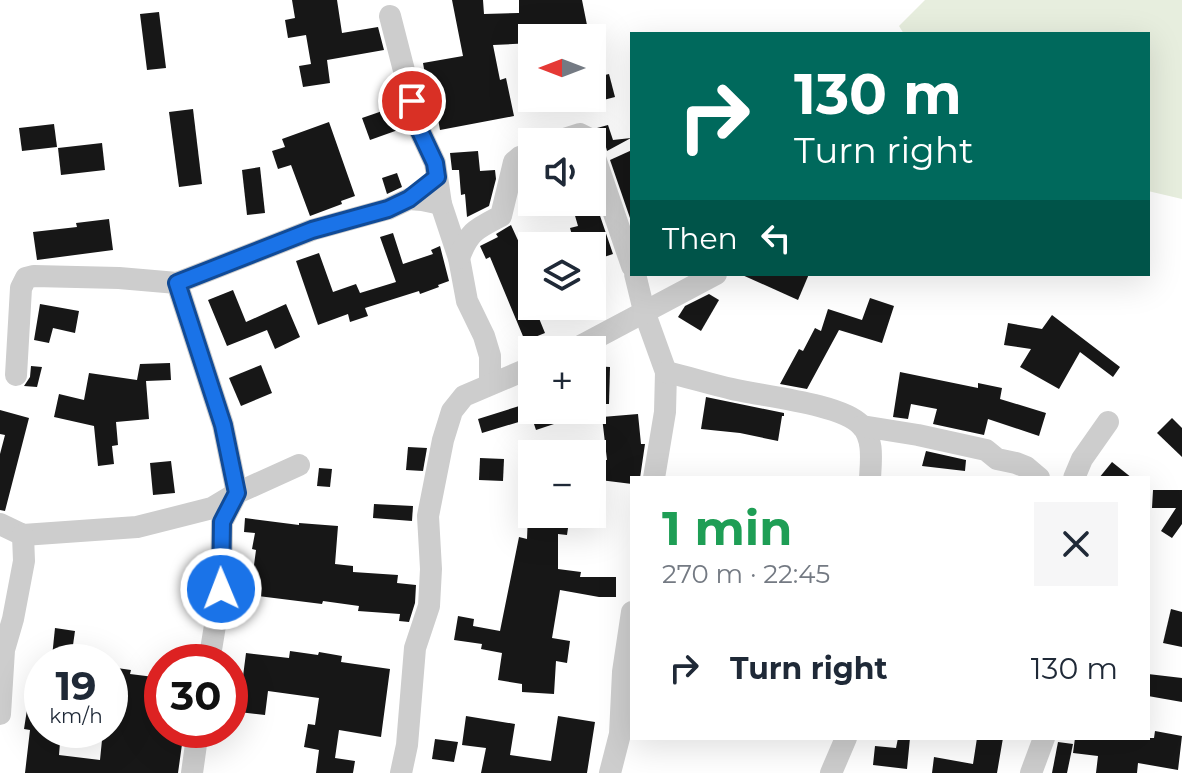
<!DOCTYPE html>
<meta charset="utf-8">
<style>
body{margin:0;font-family:Montserrat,sans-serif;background:#f6f6f7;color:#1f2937;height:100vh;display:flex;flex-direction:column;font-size:30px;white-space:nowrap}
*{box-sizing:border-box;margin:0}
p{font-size:26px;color:#747a83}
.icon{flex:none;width:44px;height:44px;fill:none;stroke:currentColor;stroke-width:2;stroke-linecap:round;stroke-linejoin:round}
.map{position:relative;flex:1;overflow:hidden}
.panel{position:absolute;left:630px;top:476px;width:520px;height:264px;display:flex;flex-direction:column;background:#fff;border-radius:0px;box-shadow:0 8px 32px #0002}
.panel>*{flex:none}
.top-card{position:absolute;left:630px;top:32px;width:520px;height:244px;border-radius:0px;box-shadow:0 8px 32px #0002;background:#00695c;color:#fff;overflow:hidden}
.needle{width:52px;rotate:270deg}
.controls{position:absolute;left:518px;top:24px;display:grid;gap:16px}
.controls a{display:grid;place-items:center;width:88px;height:88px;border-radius:0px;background:#fff;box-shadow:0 8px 32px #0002;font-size:40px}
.speed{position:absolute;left:24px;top:644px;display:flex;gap:16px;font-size:40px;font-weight:700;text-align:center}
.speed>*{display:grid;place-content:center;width:104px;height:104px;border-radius:50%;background:#fff;box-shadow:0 8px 32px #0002;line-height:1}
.speed small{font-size:20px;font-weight:400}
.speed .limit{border:12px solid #d22;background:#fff;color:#111}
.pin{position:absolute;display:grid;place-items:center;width:68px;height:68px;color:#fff;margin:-34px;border:4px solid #fff;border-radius:50%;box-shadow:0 2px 8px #0007}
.me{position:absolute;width:88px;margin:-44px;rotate:359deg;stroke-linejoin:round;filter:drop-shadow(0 0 6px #0008)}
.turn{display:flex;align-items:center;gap:28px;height:168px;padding:0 32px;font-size:36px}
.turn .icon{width:104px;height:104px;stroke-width:2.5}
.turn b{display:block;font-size:56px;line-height:68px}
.then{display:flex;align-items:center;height:76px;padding:0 32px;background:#0003;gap:16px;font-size:30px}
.round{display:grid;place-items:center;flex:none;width:84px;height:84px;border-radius:0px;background:#f6f6f7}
.summary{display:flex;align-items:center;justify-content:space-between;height:136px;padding:0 32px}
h1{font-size:48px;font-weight:700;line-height:60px;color:#1e9e55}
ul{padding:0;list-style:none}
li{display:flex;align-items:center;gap:24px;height:112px;padding:0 32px}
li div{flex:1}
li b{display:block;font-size:30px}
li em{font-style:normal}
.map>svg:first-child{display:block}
.green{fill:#e7eede}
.building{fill:#171717}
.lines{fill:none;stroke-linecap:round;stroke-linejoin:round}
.minor{stroke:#cdcdcd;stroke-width:22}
.route-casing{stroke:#114b97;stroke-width:20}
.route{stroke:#1a73e8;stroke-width:14}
</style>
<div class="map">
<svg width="1182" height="773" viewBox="0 0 1182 773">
<rect width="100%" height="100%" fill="#fff"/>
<!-- green -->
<polygon class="green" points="925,0 1182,0 1182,199 1148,191 1148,34 904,34 899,26"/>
<!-- building -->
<g class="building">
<polygon points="292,0 337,0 342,33 378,27 384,50 327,60 330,83 303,87 299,66 311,64 306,35 288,38 285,20 295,18"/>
<polygon points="452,0 483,0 484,14 519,13 519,0 582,0 588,30 554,38 532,38 532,43 493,45 500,80 506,78 514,116 440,130 436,108 431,109 423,63 463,56"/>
<polygon points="159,12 166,68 147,70 140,14"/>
<polygon points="609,74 615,97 592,103 592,78"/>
<polygon points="391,108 398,130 370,140 362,118"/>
<polygon points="193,109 202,184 179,187 169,112"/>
<polygon points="329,122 355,196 341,201 342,204 310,216 291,165 278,169 272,151 285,147 282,139"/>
<polygon points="54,124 57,147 22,151 19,128"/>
<polygon points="608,125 613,140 631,138 607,151 603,136 597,128"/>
<polygon points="102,143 105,170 61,175 58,148"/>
<polygon points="632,150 632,218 630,218 610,160"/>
<polygon points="478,151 480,171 495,170 496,179 489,206 467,217 465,194 461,195 459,170 452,170 450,153"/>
<polygon points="260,167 265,213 247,215 242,170"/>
<polygon points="397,173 402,187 387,194 382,178"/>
<polygon points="595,201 613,254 592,261 592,246 575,246 570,228 578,226 571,202"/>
<polygon points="109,219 113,250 37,260 33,232 77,227 76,223"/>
<polygon points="511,225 532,271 532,306 534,306 545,333 525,341 490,257 486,259 480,246 498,237 496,234"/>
<polygon points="393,233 403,264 433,254 431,250 440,246 449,281 438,285 439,287 420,294 419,291 365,308 368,316 350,322 348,314 318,325 296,261 319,253 333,292 356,284 360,293 396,282 380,237"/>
<polygon points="740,274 809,274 798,300"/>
<polygon points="233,290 246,322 286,304 300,337 275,349 267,330 227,346 208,300"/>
<polygon points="709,294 719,300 701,331 678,317 685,306"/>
<polygon points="870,298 894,306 882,343 839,330 807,389 780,384 799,349 803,351 815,328 821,331 828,309 862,320"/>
<polygon points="40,304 79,311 75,333 53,328 49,343 34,340"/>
<polygon points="1052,315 1120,367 1113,377 1080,352 1059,389 1020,367 1031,349 1004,345 1008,323 1042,329"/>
<polygon points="170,363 171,380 146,381 149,419 116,422 118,445 112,446 114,464 98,466 94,426 54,417 59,394 84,400 89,373 137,380 140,364"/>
<polygon points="261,365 272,393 241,406 229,378"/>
<polygon points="31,366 42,367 37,387 24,386 30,377"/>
<polygon points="592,366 610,367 609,404 592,404"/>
<polygon points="900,372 978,388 978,383 1002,388 1000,399 1046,413 1039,436 988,419 984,435 933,424 937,409 911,404 908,419 893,417"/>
<polygon points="706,397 784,413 784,416 782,416 778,441 740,433 701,429"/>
<polygon points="532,402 532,410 549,410 554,424 536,430 532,418 482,433 478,419"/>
<polygon points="0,410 29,418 5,511 0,510 0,454 5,435 0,434"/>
<polygon points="638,414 641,444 645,444 640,478 632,478 632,484 592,479 592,458 607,460 602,417"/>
<polygon points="1172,418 1182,428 1182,457 1157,433"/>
<polygon points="408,447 427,448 423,471 406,470"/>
<polygon points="926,451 966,460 965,471 922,466"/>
<polygon points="480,458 504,459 503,481 479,480"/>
<polygon points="171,461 175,493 153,495 150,463"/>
<polygon points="1112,462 1132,478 1099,478"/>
<polygon points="319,468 332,469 330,487 317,486"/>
<polygon points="1153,490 1182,490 1182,524 1172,538 1161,531 1176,508 1152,508"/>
<polygon points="374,504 413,506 412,521 373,518"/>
<polygon points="528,514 570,514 567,535 558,534 558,569 581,572 580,577 616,577 616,597 599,597 560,590 552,638 570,641 567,663 556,661 554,694 522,692 522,684 498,680 502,653 481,649 482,644 454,640 458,616 474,619 473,626 500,631 519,537 527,539"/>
<polygon points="245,518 299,525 299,523 338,526 335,564 353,566 353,572 398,575 397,583 416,585 415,603 409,622 399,621 400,614 358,611 359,606 323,601 322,604 250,595 256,550 252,549 255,533 244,532"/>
<polygon points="1171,609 1182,612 1182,647 1163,643"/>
<polygon points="55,628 75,631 71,659 52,657"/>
<polygon points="290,651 318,655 319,652 342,656 341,662 390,669 381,737 339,730 335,758 355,761 353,773 316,773 319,750 304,747 308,724 315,725 319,698 268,691 265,715 230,711 231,691 241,692 246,653 289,658"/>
<polygon points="110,667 131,670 130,674 162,678 162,730 184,730 178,773 25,773 30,730 24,729 28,703 42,703 42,730 61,730 59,755 100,760 103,730 110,730"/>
<polygon points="1148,674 1182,678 1182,702 1148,696"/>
<polygon points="466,716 515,724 510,755 551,761 558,716 595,722 587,773 481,773 486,748 462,745"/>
<polygon points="1155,731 1182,736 1178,770 1138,763 1137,773 1096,773 1098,756 1073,753 1075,738 1154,738"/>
<polygon points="898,738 910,738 907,769 873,765 875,746 896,748"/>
<polygon points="977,738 1003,738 997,773 932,773 934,757 973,764"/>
<polygon points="435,739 458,742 454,762 432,759"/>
<polygon points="1058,742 1073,744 1067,773 1052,773"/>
</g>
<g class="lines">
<!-- minor -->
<g class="minor">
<polyline points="390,16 419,129 435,163 441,204 459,258 467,301 484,336 490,356 490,384"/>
<polyline points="555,142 580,134 588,138 590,142"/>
<polyline points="592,149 632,266"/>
<path d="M459,258C469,231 476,229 501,216L514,162L520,157L532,153"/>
<polyline points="635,274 644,311 666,372 665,412 654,478"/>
<polyline points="177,283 223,425 237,493 222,522 221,589 209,662"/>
<polyline points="573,350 716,274"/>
<path d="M666,372C688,377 710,384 732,389C762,396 842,404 861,425C874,438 871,461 870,478"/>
<polyline points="16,375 21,288 26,278 34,276 119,278 177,283 312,230 388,209 409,199 422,200 441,204"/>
<polyline points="862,426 918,435 986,450 997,459 1016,463 1026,467 1039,478"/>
<polyline points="1074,478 1082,459 1108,422"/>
<polyline points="0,524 23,535 137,527 212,508 237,493 299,465"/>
<polyline points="0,714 4,650 13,619 24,561 23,535"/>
<polyline points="192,773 198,730"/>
<polyline points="401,773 407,745 415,648 429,606 431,569 428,516 443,440 452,411 464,396 532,367"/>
<polyline points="610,773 620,734 623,672 632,612"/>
<polyline points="831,773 846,738"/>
<polyline points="1031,773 1044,738"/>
</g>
</g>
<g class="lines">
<!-- route casing -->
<g class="route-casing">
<polyline id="route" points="221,589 222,522 237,493 223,425 177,283 312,230 388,209 409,199 437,177 435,163 419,129 412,101"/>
</g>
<!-- route -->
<use href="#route" class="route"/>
</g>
</svg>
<div class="controls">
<a><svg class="needle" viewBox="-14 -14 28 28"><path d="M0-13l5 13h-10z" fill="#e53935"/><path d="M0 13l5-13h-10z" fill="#747a83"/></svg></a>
<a><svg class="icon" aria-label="sound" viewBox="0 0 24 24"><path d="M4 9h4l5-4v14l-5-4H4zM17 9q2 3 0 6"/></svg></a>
<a><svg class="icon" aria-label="layers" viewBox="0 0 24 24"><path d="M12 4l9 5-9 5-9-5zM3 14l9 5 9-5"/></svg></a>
<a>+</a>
<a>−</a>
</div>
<div class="speed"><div>19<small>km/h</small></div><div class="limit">30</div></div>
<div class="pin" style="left:412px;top:101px;background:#d93025"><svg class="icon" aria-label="arrive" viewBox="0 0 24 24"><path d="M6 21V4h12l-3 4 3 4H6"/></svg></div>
<svg class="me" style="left:221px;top:589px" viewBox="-20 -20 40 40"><circle r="17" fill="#1a73e8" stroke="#fff" stroke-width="3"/><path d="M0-11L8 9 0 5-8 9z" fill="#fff"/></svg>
<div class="top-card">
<div class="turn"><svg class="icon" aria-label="right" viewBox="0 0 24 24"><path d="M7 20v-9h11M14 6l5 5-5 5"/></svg><div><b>130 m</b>Turn right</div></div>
<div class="then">Then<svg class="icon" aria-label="left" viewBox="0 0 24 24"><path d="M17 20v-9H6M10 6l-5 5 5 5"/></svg></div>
</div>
<section class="panel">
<div class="summary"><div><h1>1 min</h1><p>270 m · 22:45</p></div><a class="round"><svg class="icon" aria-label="close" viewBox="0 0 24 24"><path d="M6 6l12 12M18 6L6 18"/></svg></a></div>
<ul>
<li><svg class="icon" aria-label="right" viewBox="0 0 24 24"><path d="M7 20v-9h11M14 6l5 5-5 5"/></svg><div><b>Turn right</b></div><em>130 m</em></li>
</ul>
</section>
</div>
